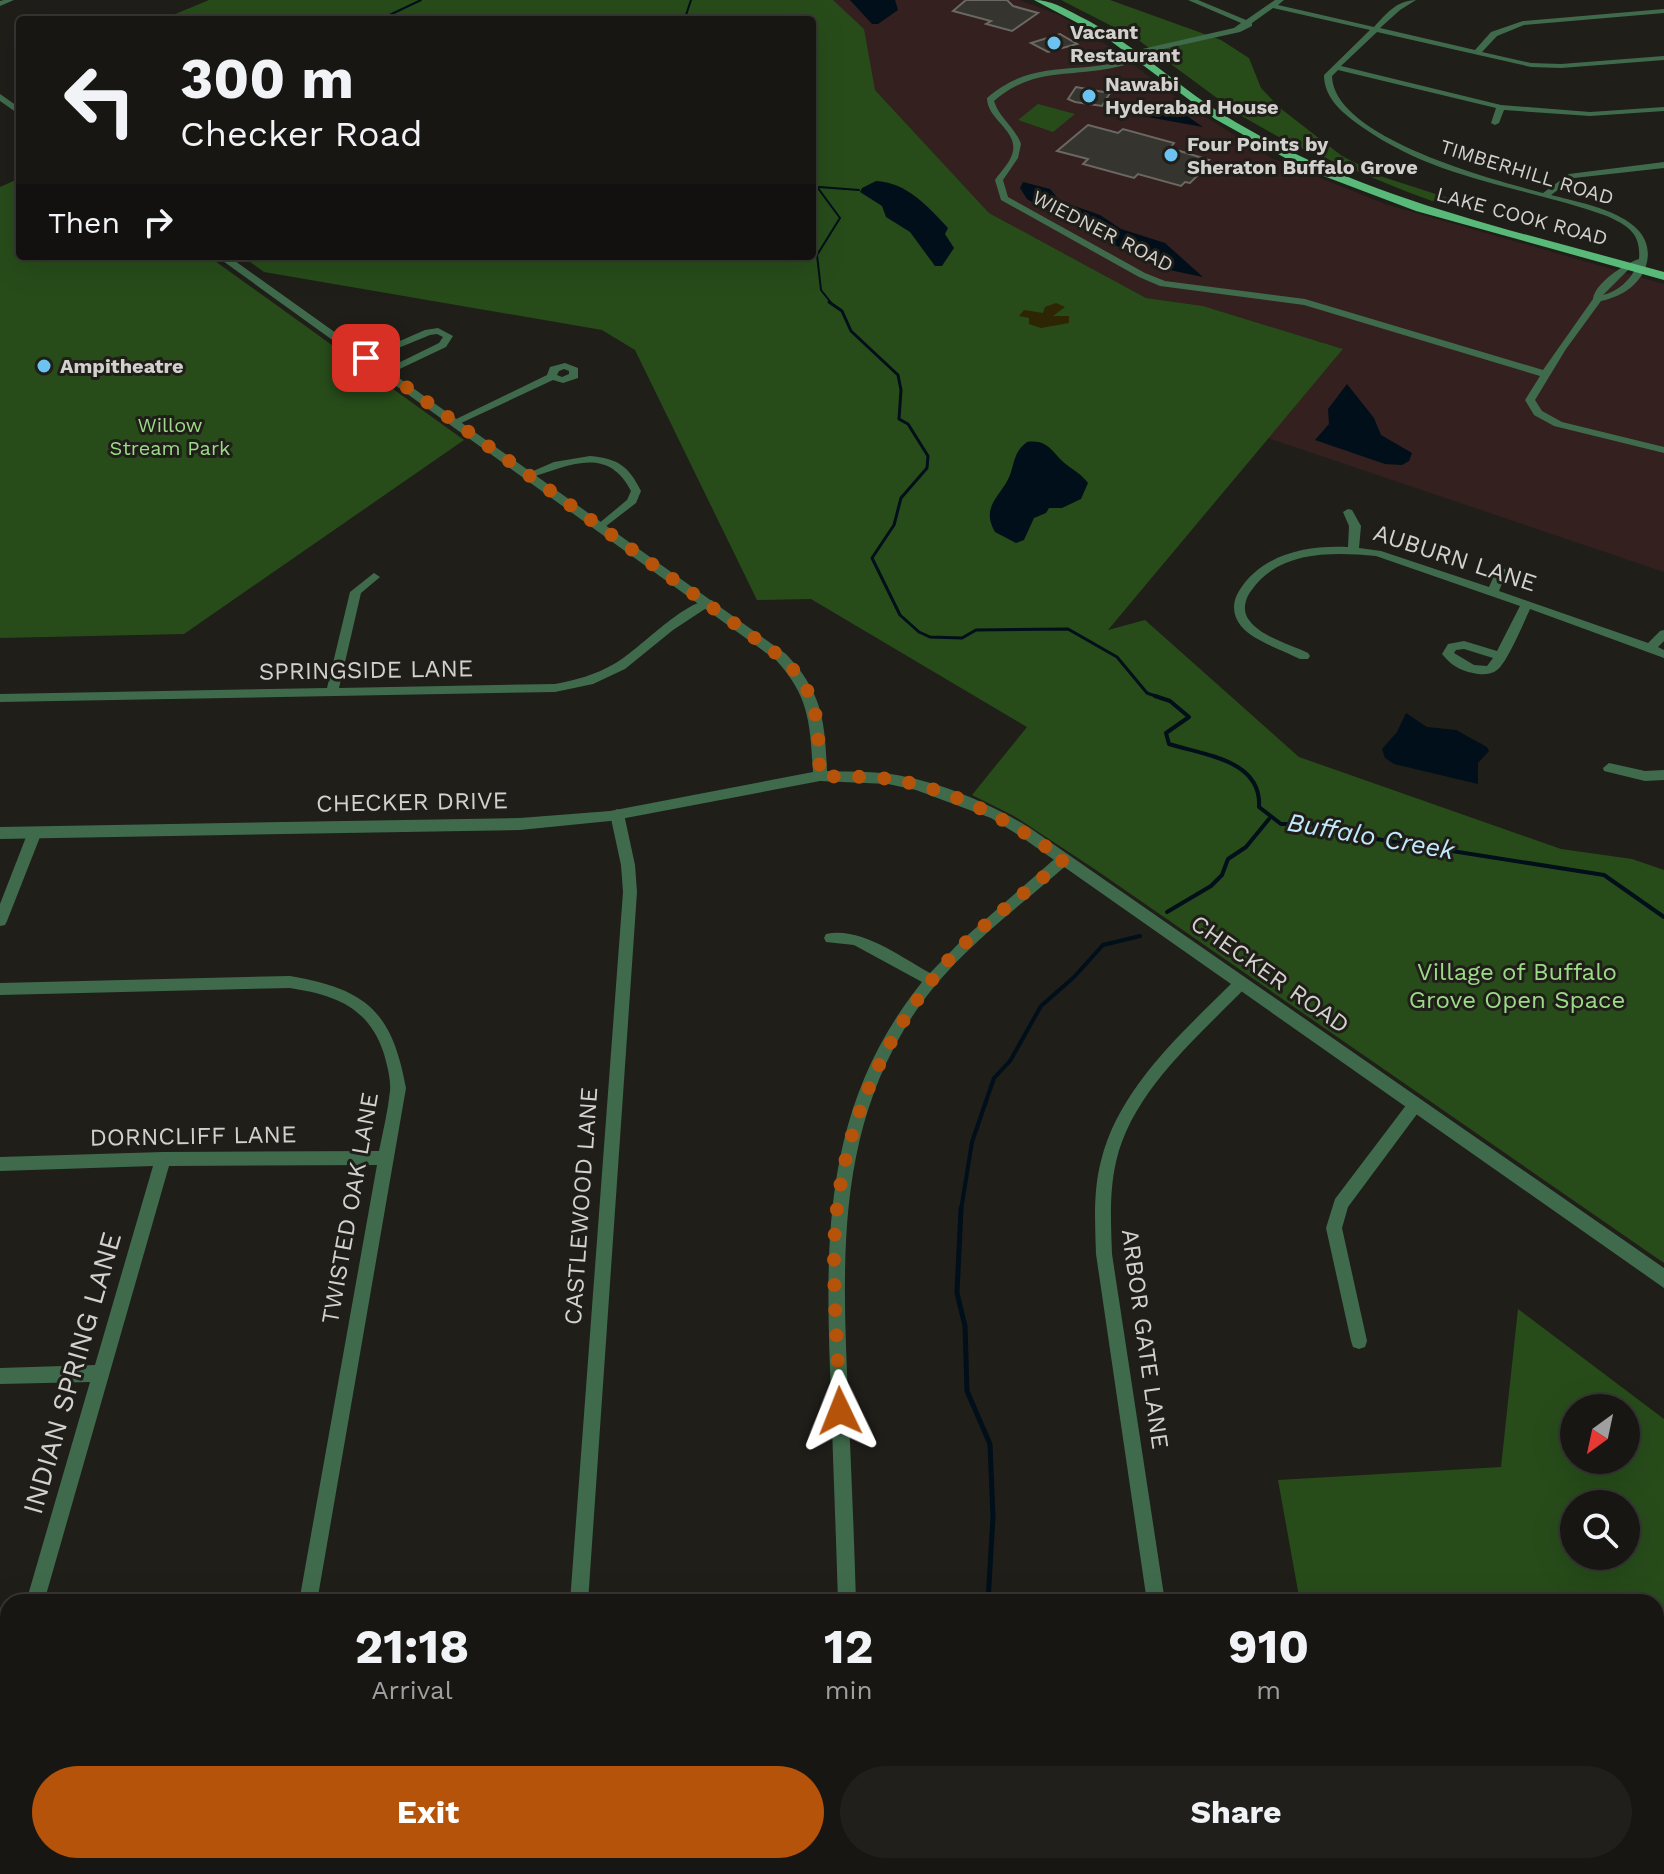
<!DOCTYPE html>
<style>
body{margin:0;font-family:"Work Sans",sans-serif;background:#211f1c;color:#f1f3f6;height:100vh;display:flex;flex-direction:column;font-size:30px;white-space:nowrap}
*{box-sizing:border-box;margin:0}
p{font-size:26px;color:#9f9fa0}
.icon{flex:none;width:44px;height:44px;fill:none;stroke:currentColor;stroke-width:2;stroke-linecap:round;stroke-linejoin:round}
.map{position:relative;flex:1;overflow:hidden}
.details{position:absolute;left:0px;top:1594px;width:1664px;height:280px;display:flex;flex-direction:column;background:#181613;border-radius:24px 24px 0 0;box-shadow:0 8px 32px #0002,0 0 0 2px #363533}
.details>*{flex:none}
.top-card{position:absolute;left:16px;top:16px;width:800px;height:244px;border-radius:8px;box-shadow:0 8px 32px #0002,0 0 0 2px #363533;background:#181613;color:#f1f3f6;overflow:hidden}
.needle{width:52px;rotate:213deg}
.fabs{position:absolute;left:1560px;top:1394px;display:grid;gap:16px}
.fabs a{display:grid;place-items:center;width:80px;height:80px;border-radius:50%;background:#181613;box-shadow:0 8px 32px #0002,0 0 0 2px #363533;font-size:40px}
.pin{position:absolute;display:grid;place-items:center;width:68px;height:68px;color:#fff;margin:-34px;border-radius:16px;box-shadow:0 4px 12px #0006}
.me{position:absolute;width:88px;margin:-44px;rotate:358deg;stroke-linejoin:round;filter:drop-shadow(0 0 6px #0008)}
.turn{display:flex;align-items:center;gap:28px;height:168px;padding:0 32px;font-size:36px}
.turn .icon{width:104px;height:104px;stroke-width:2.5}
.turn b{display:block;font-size:56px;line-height:68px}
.then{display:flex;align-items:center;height:76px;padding:0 32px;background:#0003;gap:16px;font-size:30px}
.eta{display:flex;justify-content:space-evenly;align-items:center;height:136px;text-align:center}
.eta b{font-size:48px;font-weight:700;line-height:56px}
.action{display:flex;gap:16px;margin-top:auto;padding:16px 32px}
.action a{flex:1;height:92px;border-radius:48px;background:#b45309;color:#fff;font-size:32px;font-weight:700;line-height:92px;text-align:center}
.action a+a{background:#211f1c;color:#f1f3f6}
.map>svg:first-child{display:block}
.commercial{fill:#33201f}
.green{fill:#274c1a;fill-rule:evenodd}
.sand{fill:#2d2504}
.water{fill:#000f1a}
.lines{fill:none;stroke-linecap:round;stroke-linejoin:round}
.stream-far3{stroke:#000f1a;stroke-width:2}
.stream-far2{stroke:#000f1a;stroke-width:3}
.stream-far1{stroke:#000f1a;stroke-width:4}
.stream{stroke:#000f1a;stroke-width:5}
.building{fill:#36342e;stroke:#6b6862;stroke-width:2}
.minor{fill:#3f6b4c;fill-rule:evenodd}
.tertiary{fill:#3f6b4c;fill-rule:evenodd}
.primary{fill:#58b978;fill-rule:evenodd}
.route{stroke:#b45309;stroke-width:14;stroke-dasharray:0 25.2}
.poi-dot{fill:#6ac3f1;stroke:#201e19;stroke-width:3}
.labels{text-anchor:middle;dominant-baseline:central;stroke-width:6;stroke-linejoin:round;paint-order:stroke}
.far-poi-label{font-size:20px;font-weight:bold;fill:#d3d1ce;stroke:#201e19;text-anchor:start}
.far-street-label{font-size:20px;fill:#d3d1ce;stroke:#201e19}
.far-park-label{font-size:20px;fill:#9cda88;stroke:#201e19}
.street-label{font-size:24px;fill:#d3d1ce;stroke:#201e19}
.park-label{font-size:24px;fill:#9cda88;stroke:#201e19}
.water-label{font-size:26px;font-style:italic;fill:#c1e9fe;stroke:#201e19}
.near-street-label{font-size:28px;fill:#d3d1ce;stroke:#201e19}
</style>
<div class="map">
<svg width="1664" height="1874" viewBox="0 0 1664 1874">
<rect width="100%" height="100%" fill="#201e19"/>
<!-- commercial -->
<polygon class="commercial" points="833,0 1019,0 1059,15 1115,50 1182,102 1271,158 1385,204 1664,284 1664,572 1268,438 1343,349 1203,306 1146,298 989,213 875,90"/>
<!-- green -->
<g class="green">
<polygon points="209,0 833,0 864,29 875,90 989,213 1146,298 1203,306 1343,349 1108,630 1145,620 1299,757 1561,849 1632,859 1664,870 1664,1263 1096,870 1014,816 972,795 1027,727 811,599 757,600 635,350 602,330 264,272 242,256 812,256 812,20 161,20"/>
<polygon points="1061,0 1110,0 1221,40 1249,58 1261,88 1280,108 1342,156 1383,177 1448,198 1432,201 1405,191 1291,144 1240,115 1137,39"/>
<polygon points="1038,104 1075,114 1053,132 1018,120"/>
<polygon points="20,178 20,256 208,256 464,440 184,634 0,638 0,187"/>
<path d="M1518,1309L1664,1419V1792L1656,1822V1602H1300L1278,1480L1501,1467ZM1574,1408H1626V1460H1574ZM1574,1504H1626V1556H1574Z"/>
<polygon points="1347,1866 1644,1866 1642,1874 1349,1874"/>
</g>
<!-- sand -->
<polygon class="sand" points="1056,303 1065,307 1053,316 1069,316 1069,323 1041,328 1029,324 1029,318 1019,316 1024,310 1043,313 1045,307"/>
<!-- water -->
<g class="water">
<polygon points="850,0 895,0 898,10 878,24 872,24"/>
<polygon points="1168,103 1203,127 1131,114 1123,109"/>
<path d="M876,181C906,182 929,207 948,228L945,234L954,248L942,266H935L910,232L886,217L882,206L860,192L862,188Z"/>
<polygon points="1023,182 1050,189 1060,201 1100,215 1121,229 1165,243 1203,277 1160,268 1040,207 1027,199 1020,188"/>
<polygon points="1347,384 1374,418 1381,435 1412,453 1409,461 1402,465 1385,464 1315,440 1329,424 1328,409"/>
<path d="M1027,442C1050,439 1052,454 1067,465C1075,471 1082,475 1088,483L1081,499L1062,508H1049L1046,513L1034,518L1024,540L1016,543L995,532C980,506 1001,497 1010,475C1015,461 1014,452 1027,442Z"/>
<polygon points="1406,713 1427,727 1456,730 1487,747 1489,751 1478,763 1478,784 1394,764 1385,758 1382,749 1397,732"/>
</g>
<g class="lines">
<!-- stream-far3 -->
<g class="stream-far3">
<polyline points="691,0 686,15 693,20"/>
<polyline points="379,20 421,0"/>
<polyline points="812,180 840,218 817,255 821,290 832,304"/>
<polyline points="819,187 859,190"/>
</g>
<!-- stream-far2 -->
<polyline class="stream-far2" points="829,302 842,311 851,331 898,375 901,390 899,419 908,424 928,456 927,468 901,498 894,525 872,558 900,615 919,632 930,637 962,638 976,630 1068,629 1117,657 1147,693 1161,698"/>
<!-- stream-far1 -->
<g class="stream-far1">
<path d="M1155,696L1170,701L1189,717L1166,733L1169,744C1204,755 1262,760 1259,807L1281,824H1329L1370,838L1604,875L1664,917"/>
<polyline points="1167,912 1211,886 1222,875 1228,859 1246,847 1269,819"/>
<polyline points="961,1210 972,1142 994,1078 1010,1061 1041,1006 1074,977 1103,945 1140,936"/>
</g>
<!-- stream -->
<g class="stream">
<polyline points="961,1208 957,1293 965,1326 967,1391 990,1444 993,1517 988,1602"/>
<polyline points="994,1866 994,1874"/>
</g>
</g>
<!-- building -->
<g class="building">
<polygon points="966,0 1007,0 1013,6 1038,13 1012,31 986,24 991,21 953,11"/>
<polygon points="1060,34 1077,44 1048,52 1031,43"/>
<polygon points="1076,87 1098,91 1110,93 1102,106 1075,102 1068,99"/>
<polygon points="1088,125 1118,133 1123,129 1174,143 1170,148 1209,160 1205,163 1209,164 1190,183 1185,182 1181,186 1138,174 1134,178 1083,164 1088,159 1057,151"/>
</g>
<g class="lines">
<!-- minor -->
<g class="minor">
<polygon points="4,0 14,0 0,6 0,1"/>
<path d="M1188,0H1198L1246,20L1275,0H1284L1278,5L1374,27C1386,14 1397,0 1416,0L1400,10L1380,28L1475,50L1491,32L1523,21L1664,9V13L1524,25L1497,36L1482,52L1531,63L1561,64L1664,56V60L1561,68L1531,67L1377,32L1341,66L1501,105L1590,112L1664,107V111L1590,116L1504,110L1499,123L1495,125L1491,123L1496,108L1338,70L1332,76C1333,138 1494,180 1543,193L1569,174L1664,162V168L1574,178L1551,195C1584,204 1664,216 1645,269C1637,287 1620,297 1601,301L1566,349L1535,400L1542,411L1562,422L1664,447V453L1554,426L1534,415L1525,400L1540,376L1304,305L1160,286L1139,277L1001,200L995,180C1001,171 1011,162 1013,151C1017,130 987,119 987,98C1039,53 1086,80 1140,54L1137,52L1138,50L1234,28L1241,23ZM1273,8L1370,30L1324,75C1324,99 1344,114 1362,127C1439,181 1523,186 1607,216C1629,226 1641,234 1639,259C1624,264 1595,283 1593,299L1543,370L1305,299L1165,281L1145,273L1008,197L1003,180L1018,158L1021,144C1015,127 999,118 994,101C1032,68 1067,77 1112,68C1127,65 1140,60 1154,54V51L1240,32L1252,26V23ZM1637,266C1630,280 1619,291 1603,295L1630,268Z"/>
<polygon points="438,328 453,336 446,347 389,374 380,372 439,343 443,337 437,334 430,335 369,360 361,358 425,330"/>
<path d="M565,363L578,368V378L563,383L553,380L459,424H451L450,422L547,375L550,367ZM564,369L569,371V374L562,377L557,375L559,371Z"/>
<path d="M590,456C618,459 628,465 641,491L636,503L601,530L597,529V525L627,500L631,491C607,444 567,467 529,478L524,475L554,462Z"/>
<path d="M1348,509L1352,510L1361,526L1359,548L1381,551L1489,587L1497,569H1505L1507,572L1499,591L1648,643L1660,631L1664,630V641L1658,647L1664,650V658L1530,609C1524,622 1507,663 1497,670C1491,675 1481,675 1473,673C1460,671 1450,664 1442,654L1448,644L1464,641L1497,651L1520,606L1376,556C1332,552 1279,550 1251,591C1245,599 1242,611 1249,620C1261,637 1290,644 1308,653L1310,656L1308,659H1300C1281,649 1255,642 1241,626C1232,615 1232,602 1239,591C1262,554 1306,545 1348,547L1349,526L1343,512ZM1464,649L1493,658L1487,666L1474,665L1454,653L1456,650Z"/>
<path d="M374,573L380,577L361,593L339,688L555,684C576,680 595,675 614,664C638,651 686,598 712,600L714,603L673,630L625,669L593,684L555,692L0,702V694L327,688L350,592Z"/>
<polygon points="1609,763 1645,771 1664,770 1664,780 1645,781 1604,771 1603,768"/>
<polygon points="617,809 624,814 635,865 637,892 588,1602 570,1602 623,892 621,865 610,814"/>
<polygon points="35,827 42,832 7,921 5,925 0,926 0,904 28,832"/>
<path d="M1064,854L1069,855L1071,859L1069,863C1018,908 960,949 920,1005C836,1124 842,1257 848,1396C851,1465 854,1533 856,1602H838C836,1533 833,1464 831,1395C825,1243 821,1108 922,982L854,945L826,942L824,938L826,934C860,926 901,957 930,973L962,940L1059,855Z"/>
<path d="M290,976C366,989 392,1011 406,1088L317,1602H299L377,1165L169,1166L44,1602H26L90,1382L0,1384V1368L95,1365L153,1166L0,1171V1157L163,1152L379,1151C383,1131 388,1111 390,1091C391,1079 387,1065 384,1054C369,1007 335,995 290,988L0,995V983Z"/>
<path d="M1241,977L1246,979L1248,983L1246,987C1198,1037 1132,1091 1116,1162C1109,1192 1111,1224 1112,1254L1165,1602H1147L1096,1254C1095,1223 1093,1191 1101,1161C1119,1087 1184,1031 1236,979Z"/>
<polygon points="1415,1099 1420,1100 1423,1105 1420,1110 1348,1207 1342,1228 1367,1341 1365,1347 1359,1349 1353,1347 1351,1341 1326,1228 1335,1199 1410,1100"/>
<rect x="0" y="1624" width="8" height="20"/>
<polygon points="8,1689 8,1732 0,1738 0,1695"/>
<polygon points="379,1866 405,1866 409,1874 383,1874"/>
<polygon points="491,1866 514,1866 511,1874 488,1874"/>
<polygon points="841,1866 861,1866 860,1874 840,1874"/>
<polygon points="1182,1866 1202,1866 1203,1874 1183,1874"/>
</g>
<!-- tertiary -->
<g class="tertiary">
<polygon points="0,94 20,108 20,115 0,101"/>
<path d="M216,256H228L786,654C822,692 825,720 827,771C848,772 870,771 890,774C939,781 989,803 1030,828L1664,1268V1288L1020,836L991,818L916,790L888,784L820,781L610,821L520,830L0,839V827L520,818L610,811L813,772C810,725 810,697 776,660Z"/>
</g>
<!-- primary -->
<path class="primary" d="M1034,0C1051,0 1064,8 1079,16C1135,44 1173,83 1224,115C1358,198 1514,230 1664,272V280L1416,211L1305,169L1215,119L1108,39Z"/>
</g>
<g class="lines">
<!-- route -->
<path class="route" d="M366,358L781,657C822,696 817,724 820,776C843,777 867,776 889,779C955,789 1011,822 1064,859C1026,894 978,926 945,964C876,1045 836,1146 834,1253C834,1305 838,1358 840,1411"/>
</g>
<!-- markers -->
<g class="poi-dot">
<circle cx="1054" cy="43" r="8"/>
<circle cx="1089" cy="96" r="8"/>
<circle cx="1171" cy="155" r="8"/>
<circle cx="44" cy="366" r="8"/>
</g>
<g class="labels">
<!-- far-poi labels -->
<g class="far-poi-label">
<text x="1070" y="32">Vacant<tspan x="1070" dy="23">Restaurant</tspan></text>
<text x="1105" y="84">Nawabi<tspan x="1105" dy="23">Hyderabad House</tspan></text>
<text x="1187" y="144">Four Points by<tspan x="1187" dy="23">Sheraton Buffalo Grove</tspan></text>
<text x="60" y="366">Ampitheatre</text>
</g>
<!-- far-street labels -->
<g class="far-street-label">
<text transform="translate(1527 172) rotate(17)">TIMBERHILL ROAD</text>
<text transform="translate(1522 216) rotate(15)">LAKE COOK ROAD</text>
<text transform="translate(1103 231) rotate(27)">WIEDNER ROAD</text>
</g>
<!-- far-park labels -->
<g class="far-park-label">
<text x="170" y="425">Willow<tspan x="170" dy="23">Stream Park</tspan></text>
</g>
<!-- street labels -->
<g class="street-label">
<text transform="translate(1455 558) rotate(18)">AUBURN LANE</text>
<text transform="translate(366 670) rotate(-1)">SPRINGSIDE LANE</text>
<text transform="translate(412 802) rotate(-1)">CHECKER DRIVE</text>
<text transform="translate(1270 974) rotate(35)">CHECKER ROAD</text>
<text transform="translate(193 1136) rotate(-1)">DORNCLIFF LANE</text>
<text transform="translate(581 1206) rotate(-86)">CASTLEWOOD LANE</text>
<text transform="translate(350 1208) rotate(-80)">TWISTED OAK LANE</text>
<text transform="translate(1145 1339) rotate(82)">ARBOR GATE LANE</text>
</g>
<!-- park labels -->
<g class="park-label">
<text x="1517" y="972">Village of Buffalo<tspan x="1517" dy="28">Grove Open Space</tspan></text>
</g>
<!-- water labels -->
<g class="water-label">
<text transform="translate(1371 836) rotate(10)">Buffalo Creek</text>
</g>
<!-- near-street labels -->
<g class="near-street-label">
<text transform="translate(72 1373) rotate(-74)">INDIAN SPRING LANE</text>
</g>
</g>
</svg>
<div class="fabs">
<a><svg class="needle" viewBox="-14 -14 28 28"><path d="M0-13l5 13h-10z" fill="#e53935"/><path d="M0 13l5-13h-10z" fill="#9f9fa0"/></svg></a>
<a><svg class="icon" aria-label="search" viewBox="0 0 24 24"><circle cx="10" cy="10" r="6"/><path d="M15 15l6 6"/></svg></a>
</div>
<div class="pin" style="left:366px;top:358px;background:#d93025"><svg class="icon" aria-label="arrive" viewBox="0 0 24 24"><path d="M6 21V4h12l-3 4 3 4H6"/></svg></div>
<svg class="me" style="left:840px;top:1411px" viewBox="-20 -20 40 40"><path d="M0-17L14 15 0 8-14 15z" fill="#b45309" stroke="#fff" stroke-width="4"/></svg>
<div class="top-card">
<div class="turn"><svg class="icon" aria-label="left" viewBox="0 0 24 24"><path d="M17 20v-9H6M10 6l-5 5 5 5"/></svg><div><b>300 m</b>Checker Road</div></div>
<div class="then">Then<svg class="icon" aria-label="right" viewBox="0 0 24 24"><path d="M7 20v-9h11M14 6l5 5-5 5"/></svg></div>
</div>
<section class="details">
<div class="eta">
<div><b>21:18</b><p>Arrival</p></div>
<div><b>12</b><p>min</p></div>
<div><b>910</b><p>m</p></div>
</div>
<div class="action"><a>Exit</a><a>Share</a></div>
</section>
</div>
